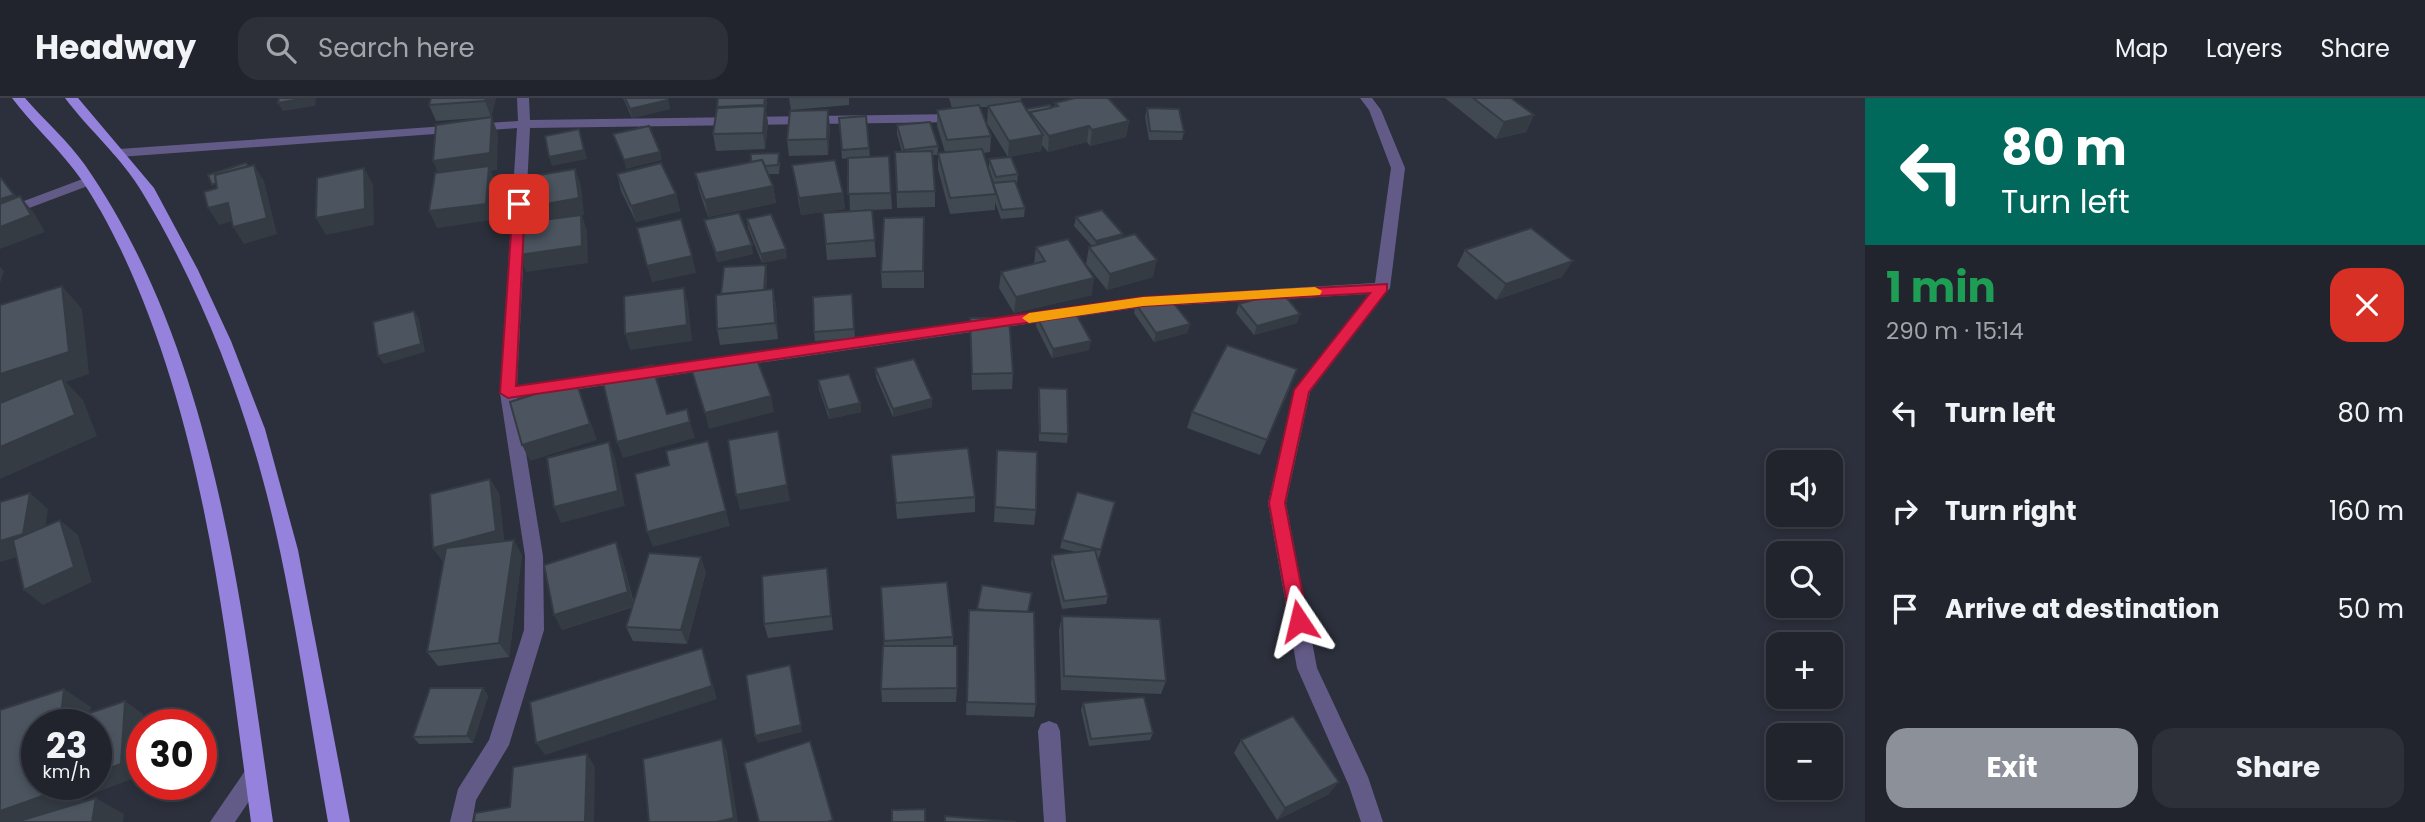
<!DOCTYPE html>
<meta charset="utf-8">
<style>
body{margin:0;font-family:Poppins,sans-serif;background:#2d3039;color:#f1f3f6;height:100vh;display:flex;flex-direction:column;font-size:26px;white-space:nowrap}
*{box-sizing:border-box;margin:0}
p{font-size:23px;color:#a2a4aa}
.icon{flex:none;width:38px;height:38px;fill:none;stroke:currentColor;stroke-width:2;stroke-linecap:round;stroke-linejoin:round}
.map{position:relative;flex:1;overflow:hidden}
.drawer{display:flex;flex-direction:column;background:#21242d;width:560px}
.drawer>*{flex:none}
.guide{background:#00695c;color:#fff;overflow:hidden}
.tools{position:absolute;left:1766px;top:352px;display:grid;gap:14px}
.tools a{display:grid;place-items:center;width:77px;height:77px;border-radius:14px;background:#21242d;box-shadow:0 4px 10px #0003,0 0 0 2px #3e4149;font-size:35px}
.speed{position:absolute;left:21px;top:611px;display:flex;gap:14px;font-size:35px;font-weight:700;text-align:center}
.speed>*{display:grid;place-content:center;width:91px;height:91px;border-radius:50%;background:#21242d;box-shadow:0 4px 10px #0003,0 0 0 2px #3e4149;line-height:1}
.speed small{font-size:18px;font-weight:400}
.speed .limit{border:10px solid #d22;background:#fff;color:#111}
.pin{position:absolute;display:grid;place-items:center;width:60px;height:60px;color:#fff;margin:-30px;border-radius:14px;box-shadow:0 4px 10px #0006}
.me{position:absolute;width:77px;margin:-38px;rotate:350deg;stroke-linejoin:round;filter:drop-shadow(0 0 5px #0008)}
.turn{display:flex;align-items:center;gap:24px;height:147px;padding:0 21px;font-size:32px}
.turn .icon{width:91px;height:91px;stroke-width:2.5}
.turn b{display:block;font-size:49px;line-height:60px}
.round{display:grid;place-items:center;flex:none;width:74px;height:74px;border-radius:21px;background:#2d3039}
.head{display:flex;align-items:center;justify-content:space-between;height:119px;padding:0 21px}
h1{font-size:42px;font-weight:700;line-height:52px;color:#1e9e55}
.button{display:flex;gap:14px;margin-top:auto;padding:14px 21px}
.button a{flex:1;height:80px;border-radius:21px;background:#8c9099;color:#fff;font-size:28px;font-weight:700;line-height:80px;text-align:center}
.button a+a{background:#2d3039;color:#f1f3f6}
ul{padding:0;list-style:none}
li{display:flex;align-items:center;gap:21px;height:98px;padding:0 21px}
li div{flex:1}
li b{display:block;font-size:26px}
li em{font-style:normal}
header{display:flex;align-items:center;gap:42px;box-sizing:border-box;height:98px;padding:0 35px;background:#21242d;border-bottom:2px solid #3e4149}
header strong{font-size:33px}
nav{display:flex;gap:38px;margin-inline-start:auto;font-size:24px}
.search{width:490px;height:63px;background:#2d3039;display:flex;align-items:center;gap:18px;box-sizing:border-box;padding:0 24px;border-radius:21px;color:#a2a4aa;font-size:26px}
main{display:flex;flex:1;min-height:0}
.map>svg:first-child{display:block}
.lines{fill:none;stroke-linecap:round;stroke-linejoin:round}
.minor{fill:#635b87;fill-rule:evenodd}
.major{fill:#9582dc;fill-rule:evenodd}
.wall{fill:#404852}
.shaded-wall{fill:#343b42}
.building{fill:#4b545f;stroke:#343b42;stroke-width:2}
.route{fill:#e11d48;stroke:#92132f;stroke-width:2}
.slow{fill:#f59e0b}
</style>
<header>
<strong>Headway</strong>
<div class="search"><svg class="icon" aria-label="search" viewBox="0 0 24 24"><circle cx="10" cy="10" r="6"/><path d="M15 15l6 6"/></svg>Search here</div>
<nav><a>Map</a><a>Layers</a><a>Share</a></nav>
</header>
<main>
<div class="map">
<svg width="1865" height="724" viewBox="0 0 1865 724">
<rect width="100%" height="100%" fill="#2c303c"/>
<g class="lines">
<!-- minor -->
<g class="minor">
<polygon points="517,0 529,0 530,22 958,16 964,20 958,24 530,30 517,288 1143,199 1375,185 1391,70 1369,12 1360,0 1372,0 1381,12 1405,70 1390,190 1310,294 1286,405 1317,570 1368,679 1383,724 1361,724 1349,688 1297,570 1268,405 1294,292 1369,196 1143,209 517,300 543,458 544,532 509,647 476,702 472,724 450,724 458,691 489,642 524,532 525,458 500,295 517,30 119,59 112,55 119,51 518,23"/>
<polygon points="88,79 93,80 93,86 0,121 0,112"/>
<polygon points="1049,623 1057,626 1060,633 1066,724 1044,724 1038,633 1041,626"/>
<polygon points="255,667 263,670 266,678 235,724 210,724 247,670"/>
</g>
<!-- major -->
<g class="major">
<path d="M12,0H25C44,22 68,43 85,67C215,254 241,505 273,724H251C225,531 205,328 120,150C108,125 89,90 71,68C53,45 30,24 12,0Z"/>
<path d="M65,0H78L154,90L198,172L231,243L265,331L298,452L350,724H328C312,634 299,543 280,453C254,329 208,203 142,94C122,60 89,32 65,0Z"/>
</g>
</g>
<!-- wall -->
<g class="wall">
<polygon points="431,0 496,0 491,19 436,23 429,7"/>
<polygon points="623,0 667,0 670,11 632,20"/>
<polygon points="718,0 767,0 766,13 768,25 765,51 716,53 713,36"/>
<polygon points="789,0 849,0 849,7 791,12"/>
<polygon points="949,0 1021,0 1021,3 1026,11 1051,10 1055,9 1055,5 1129,23 1126,39 1090,48 1087,44 1048,54 1042,47 1041,53 1008,59 987,25 988,9 980,9 991,38 990,54 983,55 993,85 994,85 989,70 989,61 1018,76 1017,85 1016,85 1025,110 1024,119 1001,121 995,104 995,112 950,116 938,71 938,55 945,54 937,28 937,12 952,10"/>
<polygon points="1445,0 1511,0 1534,17 1526,34 1496,41"/>
<polygon points="1147,10 1184,34 1182,42 1149,42 1145,19"/>
<polygon points="866,18 870,59 889,58 892,111 872,112 876,159 827,162 823,115 850,113 848,60 842,61 839,20"/>
<polygon points="897,27 938,48 938,57 932,57 935,93 935,109 897,110 895,54 902,54 897,36"/>
<polygon points="830,28 828,57 789,58 787,42"/>
<polygon points="780,64 779,76 768,76 773,88 776,105 708,119 699,92 695,75"/>
<polygon points="792,67 843,95 845,111 801,117"/>
<polygon points="617,76 676,96 680,113 636,124 621,93"/>
<polygon points="924,119 924,190 882,190 881,174"/>
<polygon points="1076,119 1122,140 1153,179 1107,192 1086,166 1089,149 1092,148 1074,128"/>
<polygon points="747,121 787,160 762,165 748,130"/>
<polygon points="704,122 753,156 718,164 706,131"/>
<polygon points="1036,149 1092,197 1014,215 999,190 1001,174 1034,166"/>
<polygon points="1465,152 1562,179 1496,202 1457,168"/>
<polygon points="767,176 766,192 773,191 776,208 778,241 720,247 717,231 721,197"/>
<polygon points="852,196 855,240 815,243 814,234"/>
<polygon points="1136,206 1190,226 1187,235 1154,244 1134,215"/>
<polygon points="1239,206 1297,225 1254,237 1236,215"/>
<polygon points="1037,219 1089,252 1052,260 1036,228"/>
<polygon points="970,220 1013,275 1012,291 972,292 970,237"/>
<polygon points="875,270 932,309 893,319 876,279"/>
<polygon points="818,282 860,305 861,314 829,321 819,291"/>
<polygon points="1291,288 1260,357 1187,330 1192,314"/>
<polygon points="1039,290 1068,336 1067,345 1039,343 1038,299"/>
<polygon points="997,352 1036,412 1034,427 994,424"/>
<polygon points="891,357 975,399 975,414 897,421"/>
<polygon points="490,381 499,396 504,443 522,457 509,559 438,568 427,554 444,465 433,450"/>
<polygon points="1113,412 1099,460 1097,460 1108,498 1106,506 1062,511 1051,465 1052,457 1076,454 1060,450 1062,442"/>
<polygon points="616,444 622,460 634,505 706,474 687,546 633,543 626,529 633,509 562,532"/>
<polygon points="827,470 833,532 768,540 764,526"/>
<polygon points="982,487 1029,514 1036,606 1034,619 966,617 968,526 977,512"/>
<polygon points="881,489 953,539 953,548 957,590 956,604 882,604 881,591 884,548"/>
<polygon points="1062,518 1166,583 1161,596 1061,592 1059,532"/>
<polygon points="483,590 488,598 473,645 419,646 413,639"/>
<polygon points="1083,605 1153,635 1150,642 1089,648 1081,612"/>
<polygon points="1241,642 1329,696 1277,722 1234,655"/>
</g>
<!-- shaded-wall -->
<g class="shaded-wall">
<polygon points="306,0 316,0 315,8 283,13 278,5"/>
<polygon points="486,0 496,0 491,19 485,3"/>
<polygon points="765,0 767,0 766,13 768,25 765,51 763,35"/>
<polygon points="668,2 670,11 632,20 630,11"/>
<polygon points="828,12 830,28 828,57 827,41"/>
<polygon points="1534,17 1526,34 1496,41 1504,24"/>
<polygon points="492,19 498,36 497,72 491,73 496,85 492,122 437,130 429,113 440,80 433,63"/>
<polygon points="1129,23 1126,39 1090,48 1092,32"/>
<polygon points="1089,28 1087,44 1048,54 1049,38"/>
<polygon points="579,31 587,61 552,68 549,59"/>
<polygon points="1043,37 1041,53 1008,59 1009,43"/>
<polygon points="660,54 662,62 626,71 624,62"/>
<polygon points="254,67 264,83 277,136 244,146 233,129"/>
<polygon points="364,70 373,87 374,127 326,137 316,120"/>
<polygon points="575,71 581,87 584,117 582,117 587,133 588,165 526,174 519,157 530,126 524,110"/>
<polygon points="773,88 776,105 708,119 705,102"/>
<polygon points="8,89 22,105 0,112 0,101"/>
<polygon points="843,95 845,111 801,117 799,100"/>
<polygon points="676,96 680,113 636,124 631,108"/>
<polygon points="20,98 34,115 45,134 0,151 0,129"/>
<polygon points="228,105 239,121 219,127 208,110"/>
<polygon points="1123,136 1121,144 1095,152 1096,143"/>
<polygon points="752,147 753,156 718,164 716,155"/>
<polygon points="786,151 787,160 762,165 761,156"/>
<polygon points="692,158 696,175 652,184 647,168"/>
<polygon points="1157,162 1153,179 1107,192 1110,176"/>
<polygon points="1573,163 1562,179 1496,202 1506,186"/>
<polygon points="766,167 767,176 765,207 763,198"/>
<polygon points="0,169 4,173 0,185"/>
<polygon points="1094,180 1092,197 1014,215 1016,199"/>
<polygon points="62,188 82,211 89,276 66,284 83,302 97,338 0,381 0,276"/>
<polygon points="684,190 688,206 692,243 630,252 625,236"/>
<polygon points="773,191 776,208 778,241 775,225"/>
<polygon points="414,213 419,221 425,254 384,266 378,258"/>
<polygon points="1300,216 1297,225 1254,237 1257,228"/>
<polygon points="1190,226 1187,235 1154,244 1156,235"/>
<polygon points="1091,243 1089,252 1052,260 1053,251"/>
<polygon points="576,283 597,342 530,363 522,347"/>
<polygon points="771,298 774,314 709,331 705,315"/>
<polygon points="932,301 932,309 893,319 893,311"/>
<polygon points="860,305 861,314 829,321 828,312"/>
<polygon points="690,324 695,340 623,360 617,344"/>
<polygon points="778,333 790,403 740,412 736,397"/>
<polygon points="609,344 615,360 625,408 561,425 554,409"/>
<polygon points="712,359 730,428 653,449 647,434"/>
<polygon points="490,381 499,396 505,449 444,465 433,450"/>
<polygon points="30,395 48,411 42,452 0,464 0,443"/>
<polygon points="60,422 78,437 92,484 43,507 24,492"/>
<polygon points="514,442 522,457 509,559 499,545"/>
<polygon points="616,444 622,460 634,508 562,532 554,517"/>
<polygon points="701,459 706,474 687,546 681,532"/>
<polygon points="702,550 707,564 717,601 545,657 536,645"/>
<polygon points="790,567 802,634 758,645 755,638"/>
<polygon points="483,590 488,598 473,645 467,638"/>
<polygon points="64,591 91,609 89,626 60,626"/>
<polygon points="125,603 143,616 143,626 142,626 140,678 87,698 84,696 83,710 44,724 0,724 0,713 55,686 96,686 96,675"/>
<polygon points="722,641 727,653 738,724 717,724"/>
<polygon points="587,656 595,669 594,724 585,724"/>
<polygon points="1339,684 1329,696 1277,722 1285,710"/>
<polygon points="96,700 124,716 123,724 92,724"/>
</g>
<!-- building -->
<g class="building">
<polygon points="279,0 306,0 278,5"/>
<polygon points="431,0 486,0 485,3 429,7"/>
<polygon points="625,0 667,0 668,2 630,11"/>
<polygon points="718,0 765,0 764,7 717,9"/>
<polygon points="1075,0 1108,0 1129,23 1092,32 1089,28 1049,38 1030,14 1058,8 1055,5"/>
<polygon points="1473,0 1511,0 1534,17 1504,24"/>
<polygon points="1021,3 1043,37 1009,43 988,8"/>
<polygon points="979,7 991,38 947,42 937,12"/>
<polygon points="1050,7 1051,10 1030,14 1030,17 1026,11"/>
<polygon points="765,8 763,35 713,36 717,10"/>
<polygon points="1147,10 1179,11 1184,34 1150,33"/>
<polygon points="828,12 827,41 787,42 790,13"/>
<polygon points="866,18 869,50 842,52 839,20"/>
<polygon points="492,19 490,55 433,63 436,27"/>
<polygon points="930,24 938,48 904,52 897,27"/>
<polygon points="649,28 660,54 624,62 613,36"/>
<polygon points="579,31 584,52 549,59 545,38"/>
<polygon points="982,51 996,96 950,100 938,55"/>
<polygon points="932,53 935,93 897,94 895,54"/>
<polygon points="779,55 778,67 765,68 762,62 751,64 751,56"/>
<polygon points="889,58 891,95 848,96 848,60"/>
<polygon points="1011,59 1018,76 996,79 989,61"/>
<polygon points="762,62 773,88 705,102 695,75"/>
<polygon points="835,62 843,95 799,100 792,67"/>
<polygon points="246,65 248,68 215,77 216,85 212,87 208,77"/>
<polygon points="661,65 676,96 631,108 617,76"/>
<polygon points="254,67 267,120 233,129 228,105 208,110 204,94 217,90 215,77"/>
<polygon points="489,68 486,106 429,113 435,75"/>
<polygon points="364,70 365,111 316,120 317,80"/>
<polygon points="575,71 579,100 524,110 522,80"/>
<polygon points="0,80 1,80 14,97 0,101"/>
<polygon points="1015,83 1025,110 1002,112 993,85"/>
<polygon points="20,98 31,117 0,129 0,106"/>
<polygon points="872,112 875,142 826,146 823,115"/>
<polygon points="1102,112 1123,136 1096,143 1076,119"/>
<polygon points="739,115 752,147 716,155 704,122"/>
<polygon points="771,116 786,151 761,156 747,121"/>
<polygon points="581,117 582,148 519,157 520,125"/>
<polygon points="924,119 923,173 881,174 884,120"/>
<polygon points="681,121 692,158 647,168 637,130"/>
<polygon points="1531,130 1573,163 1506,186 1465,152"/>
<polygon points="1135,136 1157,162 1110,176 1089,149"/>
<polygon points="1068,141 1094,180 1016,199 1001,174 1045,163 1036,149"/>
<polygon points="766,167 764,192 721,196 724,169"/>
<polygon points="62,188 69,254 0,276 0,207"/>
<polygon points="684,190 687,227 625,236 624,198"/>
<polygon points="773,191 775,225 717,231 716,197"/>
<polygon points="1282,194 1300,216 1257,228 1239,206"/>
<polygon points="852,196 854,231 814,234 813,199"/>
<polygon points="1168,198 1190,226 1156,235 1136,206"/>
<polygon points="1074,212 1091,243 1053,251 1037,219"/>
<polygon points="414,213 421,246 378,258 373,224"/>
<polygon points="970,220 1009,220 1013,275 972,276"/>
<polygon points="1227,247 1297,271 1267,342 1192,314"/>
<polygon points="754,254 771,298 705,315 691,270"/>
<polygon points="914,261 932,301 893,311 875,270"/>
<polygon points="652,267 667,316 687,311 690,324 617,344 602,280"/>
<polygon points="849,276 860,305 828,312 818,282"/>
<polygon points="62,280 75,317 0,349 0,305"/>
<polygon points="576,283 590,326 522,347 510,304"/>
<polygon points="1039,290 1067,291 1068,336 1040,335"/>
<polygon points="778,333 787,387 736,397 728,342"/>
<polygon points="708,343 726,413 647,434 635,376 669,367 666,353"/>
<polygon points="609,344 618,393 554,409 547,360"/>
<polygon points="968,350 975,399 896,405 891,357"/>
<polygon points="997,352 1037,354 1036,412 995,409"/>
<polygon points="490,381 496,433 433,450 430,396"/>
<polygon points="1077,394 1115,404 1101,452 1062,442"/>
<polygon points="30,395 23,436 0,443 0,404"/>
<polygon points="60,422 74,469 24,492 13,442"/>
<polygon points="514,442 499,545 427,554 446,450"/>
<polygon points="616,444 628,494 554,517 544,467"/>
<polygon points="1095,452 1108,498 1064,503 1052,457"/>
<polygon points="649,455 701,459 681,532 626,529"/>
<polygon points="827,470 831,518 764,526 762,478"/>
<polygon points="947,484 953,539 884,543 881,489"/>
<polygon points="982,487 1032,495 1028,514 985,512 977,511"/>
<polygon points="969,512 1034,514 1036,606 967,604"/>
<polygon points="1062,518 1160,521 1166,583 1064,578"/>
<polygon points="883,548 957,548 957,590 881,591"/>
<polygon points="702,550 712,588 536,645 530,604"/>
<polygon points="790,567 801,627 755,638 746,577"/>
<polygon points="430,590 483,590 467,638 413,639"/>
<polygon points="64,591 60,626 37,626 37,686 55,686 54,694 0,713 0,612"/>
<polygon points="1144,599 1153,635 1091,641 1083,605"/>
<polygon points="125,603 121,666 96,675 96,626 71,626 72,621"/>
<polygon points="1293,618 1339,684 1285,710 1241,642"/>
<polygon points="722,641 734,720 717,724 649,724 643,661"/>
<polygon points="810,643 833,722 828,724 759,724 744,665"/>
<polygon points="587,656 585,724 474,724 475,715 510,709 513,669"/>
<polygon points="96,700 92,724 16,724"/>
<polygon points="925,711 925,724 892,724 892,712"/>
<polygon points="945,718 1016,724 945,724"/>
</g>
<!-- route -->
<polygon class="route" points="519,102 525,106 516,288 1143,199 1387,186 1387,193 1309,294 1285,405 1308,523 1305,528 1299,530 1292,528 1290,523 1269,405 1294,292 1370,195 1143,208 508,300 500,295 513,106"/>
<!-- slow -->
<polygon class="slow" points="1315,189 1322,193 1320,197 1143,208 1029,225 1022,220 1029,215 1143,199"/>
</svg>
<div class="tools">
<a><svg class="icon" aria-label="sound" viewBox="0 0 24 24"><path d="M4 9h4l5-4v14l-5-4H4zM17 9q2 3 0 6"/></svg></a>
<a><svg class="icon" aria-label="search" viewBox="0 0 24 24"><circle cx="10" cy="10" r="6"/><path d="M15 15l6 6"/></svg></a>
<a>+</a>
<a>−</a>
</div>
<div class="speed"><div>23<small>km/h</small></div><div class="limit">30</div></div>
<div class="pin" style="left:519px;top:106px;background:#d93025"><svg class="icon" aria-label="arrive" viewBox="0 0 24 24"><path d="M6 21V4h12l-3 4 3 4H6"/></svg></div>
<svg class="me" style="left:1299px;top:523px" viewBox="-20 -20 40 40"><path d="M0-17L14 15 0 8-14 15z" fill="#e11d48" stroke="#fff" stroke-width="4"/></svg>
</div>
<section class="drawer">
<div class="guide">
<div class="turn"><svg class="icon" aria-label="left" viewBox="0 0 24 24"><path d="M17 20v-9H6M10 6l-5 5 5 5"/></svg><div><b>80 m</b>Turn left</div></div>
</div>
<div class="head"><div><h1>1 min</h1><p>290 m · 15:14</p></div><a class="round" style="background:#d93025;color:#fff"><svg class="icon" aria-label="close" viewBox="0 0 24 24"><path d="M6 6l12 12M18 6L6 18"/></svg></a></div>
<ul>
<li><svg class="icon" aria-label="left" viewBox="0 0 24 24"><path d="M17 20v-9H6M10 6l-5 5 5 5"/></svg><div><b>Turn left</b></div><em>80 m</em></li>
<li><svg class="icon" aria-label="right" viewBox="0 0 24 24"><path d="M7 20v-9h11M14 6l5 5-5 5"/></svg><div><b>Turn right</b></div><em>160 m</em></li>
<li><svg class="icon" aria-label="arrive" viewBox="0 0 24 24"><path d="M6 21V4h12l-3 4 3 4H6"/></svg><div><b>Arrive at destination</b></div><em>50 m</em></li>
</ul>
<div class="button"><a>Exit</a><a>Share</a></div>
</section>
</main>
